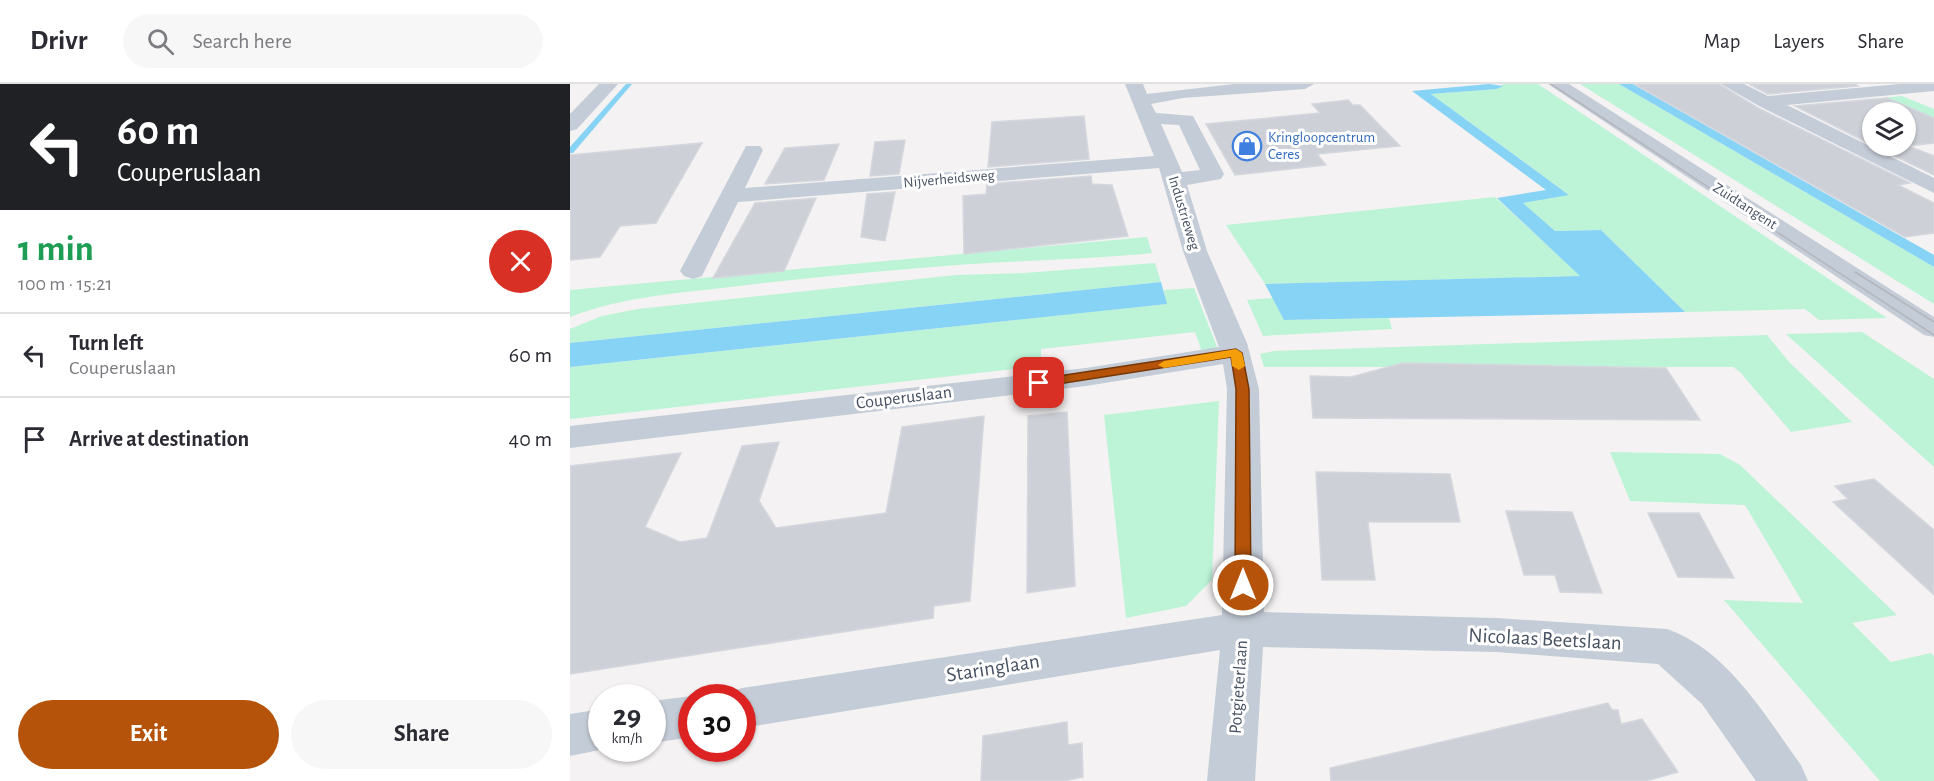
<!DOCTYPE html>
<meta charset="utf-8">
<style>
body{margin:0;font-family:"Alegreya Sans",sans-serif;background:#f7f7f7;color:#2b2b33;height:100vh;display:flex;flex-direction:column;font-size:22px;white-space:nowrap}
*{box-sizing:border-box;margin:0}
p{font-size:20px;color:#7c7c81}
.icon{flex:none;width:33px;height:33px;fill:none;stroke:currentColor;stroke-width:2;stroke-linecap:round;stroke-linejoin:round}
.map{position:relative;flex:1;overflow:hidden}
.sheet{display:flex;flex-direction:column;background:#fff;width:570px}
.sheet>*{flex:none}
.guide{background:#202124;color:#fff;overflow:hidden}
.controls{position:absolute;left:1292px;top:18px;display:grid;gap:12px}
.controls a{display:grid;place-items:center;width:54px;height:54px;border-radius:50%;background:#fff;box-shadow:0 2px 4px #0004;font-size:30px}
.speed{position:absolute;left:18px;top:600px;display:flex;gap:12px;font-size:30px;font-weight:700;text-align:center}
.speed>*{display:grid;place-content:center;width:78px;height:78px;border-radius:50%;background:#fff;box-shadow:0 2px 4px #0004;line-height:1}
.speed small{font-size:15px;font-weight:400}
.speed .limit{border:9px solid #d22;background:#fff;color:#111}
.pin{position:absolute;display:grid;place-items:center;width:51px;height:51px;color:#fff;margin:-26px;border-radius:12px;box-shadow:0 3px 9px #0006}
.me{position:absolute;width:66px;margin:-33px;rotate:0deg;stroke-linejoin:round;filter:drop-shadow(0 0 4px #0008)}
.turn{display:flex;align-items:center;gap:21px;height:126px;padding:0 18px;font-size:27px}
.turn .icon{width:78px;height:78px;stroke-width:2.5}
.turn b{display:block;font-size:42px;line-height:51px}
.round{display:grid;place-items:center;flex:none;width:63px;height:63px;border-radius:32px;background:#f7f7f7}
.summary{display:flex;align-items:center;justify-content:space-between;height:102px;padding:0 18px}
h1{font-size:36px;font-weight:700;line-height:45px;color:#1e9e55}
.primary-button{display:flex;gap:12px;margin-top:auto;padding:12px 18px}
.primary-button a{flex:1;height:69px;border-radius:36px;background:#b45309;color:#fff;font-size:24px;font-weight:700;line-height:69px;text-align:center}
.primary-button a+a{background:#f7f7f7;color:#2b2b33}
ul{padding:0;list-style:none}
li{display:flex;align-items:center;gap:18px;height:84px;padding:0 18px;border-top:2px solid #e1e1e2}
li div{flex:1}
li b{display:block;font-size:22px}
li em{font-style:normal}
header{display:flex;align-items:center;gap:36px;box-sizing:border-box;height:84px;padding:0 30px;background:#fff;border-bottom:2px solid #e1e1e2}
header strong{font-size:28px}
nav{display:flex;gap:33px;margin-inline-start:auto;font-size:21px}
.search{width:420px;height:54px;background:#f7f7f7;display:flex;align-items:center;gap:15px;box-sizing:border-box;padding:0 21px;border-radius:33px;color:#7c7c81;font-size:22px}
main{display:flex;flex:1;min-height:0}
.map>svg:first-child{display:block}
.green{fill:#bdf4d8}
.water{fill:#86d3f5}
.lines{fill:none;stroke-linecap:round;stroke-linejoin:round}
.stream{fill:#86d3f5;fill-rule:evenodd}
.building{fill:#cdd0d7;stroke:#d5d7de;stroke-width:1.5}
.minor{fill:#c4ccd7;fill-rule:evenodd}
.tram{stroke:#b3b6bd;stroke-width:1.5}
.route{fill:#b45309;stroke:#753606;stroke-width:1.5}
.slow{fill:#f59e0b}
.labels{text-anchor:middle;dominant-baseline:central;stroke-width:6;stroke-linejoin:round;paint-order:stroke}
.far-shop-label{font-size:15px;fill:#366cbe;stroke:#fff;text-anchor:start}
.far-street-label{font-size:15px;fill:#475262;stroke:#fff}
.street-label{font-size:18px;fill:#475262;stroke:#fff}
.near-street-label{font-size:21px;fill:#475262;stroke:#fff}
</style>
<header>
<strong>Drivr</strong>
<div class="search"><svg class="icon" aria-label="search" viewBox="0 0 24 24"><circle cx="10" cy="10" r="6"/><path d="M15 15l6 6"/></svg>Search here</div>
<nav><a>Map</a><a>Layers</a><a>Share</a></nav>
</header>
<main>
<section class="sheet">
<div class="guide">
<div class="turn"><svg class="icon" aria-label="left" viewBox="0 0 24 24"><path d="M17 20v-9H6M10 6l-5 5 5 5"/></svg><div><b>60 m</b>Couperuslaan</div></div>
</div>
<div class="summary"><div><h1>1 min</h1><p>100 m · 15:21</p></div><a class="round" style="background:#d93025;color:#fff"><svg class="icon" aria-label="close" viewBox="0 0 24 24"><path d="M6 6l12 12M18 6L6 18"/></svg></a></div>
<ul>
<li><svg class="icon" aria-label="left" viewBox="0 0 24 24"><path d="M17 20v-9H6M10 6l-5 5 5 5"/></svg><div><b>Turn left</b><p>Couperuslaan</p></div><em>60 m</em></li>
<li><svg class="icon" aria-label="arrive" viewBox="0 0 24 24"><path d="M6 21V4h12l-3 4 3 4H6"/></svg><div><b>Arrive at destination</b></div><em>40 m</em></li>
</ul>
<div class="primary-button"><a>Exit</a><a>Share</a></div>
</section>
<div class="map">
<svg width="1364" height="697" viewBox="0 0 1364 697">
<rect width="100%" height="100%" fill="#f4f2f2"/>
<!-- green -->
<g class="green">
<polygon points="933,0 968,0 1317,234 1249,236 1235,225 1115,228 1031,146 985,147 952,119 998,110 861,10 927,5"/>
<polygon points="1010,0 1049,0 1364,183 1364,220"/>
<polygon points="1332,12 1364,25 1364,51 1335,28 1307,28 1282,17"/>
<polygon points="925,113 1011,192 695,200 656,141"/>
<path d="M577,153L582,169C517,176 452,176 387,181C314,187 242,193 169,202C112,209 54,212 0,233V206Z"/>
<polygon points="585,179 591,198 0,259 0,245 32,232 68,225 386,191 454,189"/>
<polygon points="624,204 647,263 647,266 633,271 625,248 471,265 471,282 0,335 0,283 596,220 594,206"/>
<polygon points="703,214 715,236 819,234 822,245 693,252 677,216"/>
<polygon points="1292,248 1364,295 1364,383 1216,250"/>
<polygon points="1197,251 1220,279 1282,338 1221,348 1170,288 1163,283 694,283 690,270 704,267"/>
<polygon points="649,317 642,496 616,522 556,534 534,331"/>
<polygon points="1040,368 1150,370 1170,381 1327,531 1282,539 1321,578 1361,569 1364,572 1364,697 1310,697 1154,516 1233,519 1175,421 1060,417"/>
</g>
<!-- water -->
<g class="water">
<polygon points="919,0 933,2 927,5 861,10 999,111 953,119 985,147 1031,146 1115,228 714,236 695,200 1010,192 927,114 976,106 842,7"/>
<polygon points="1049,0 1063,0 1364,171 1364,183"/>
<polygon points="591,198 597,220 0,283 0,259"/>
</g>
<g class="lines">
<!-- stream -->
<polygon class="stream" points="56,0 62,0 3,69 0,69 0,63"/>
</g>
<!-- building -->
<g class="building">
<polygon points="1064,0 1149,0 1188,24 1340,99 1328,101 1364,119 1364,149 1335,153"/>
<polygon points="1179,0 1285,0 1288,2 1198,10"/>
<polygon points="1317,14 1364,34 1364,59 1338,62 1364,72 1364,91 1304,62 1335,62 1335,28 1302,28 1302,61 1225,22"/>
<polygon points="778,16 783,21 790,21 830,62 747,70 756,81 665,91 636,40 750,29 742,20"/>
<polygon points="514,32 519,75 418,83 422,38"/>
<polygon points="335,56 329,90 300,92 305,58"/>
<polygon points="132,59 86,139 50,142 30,173 0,176 0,71"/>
<polygon points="269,60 254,96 195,100 215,64"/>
<polygon points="521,92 522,100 542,101 558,152 394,170 393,112 416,110 417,100"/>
<polygon points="325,108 315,157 291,153 297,110"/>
<polygon points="246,114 214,187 143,194 185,119"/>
<polygon points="833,279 1096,284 1130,336 743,334 740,292 781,293"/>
<polygon points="497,328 505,502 457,509 458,332"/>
<polygon points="414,332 400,517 364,522 363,534 0,590 0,382 111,369 75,443 110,458 137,454 172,362 209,358 189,417 206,444 316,429 332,343"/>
<polygon points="746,388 880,390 890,438 798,438 805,496 752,496"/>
<polygon points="1304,395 1364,446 1364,511 1263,418 1278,415 1265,402"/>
<polygon points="936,427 1002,428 1032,509 990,508 985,491 954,491"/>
<polygon points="1078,429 1129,429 1164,494 1108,493"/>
<polygon points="1038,619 1042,626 1048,626 1051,640 1072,635 1108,688 1076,697 761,697 760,684"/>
<polygon points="497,638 498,661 512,659 513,693 494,697 411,697 413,652"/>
</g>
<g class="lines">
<!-- minor -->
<g class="minor">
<polygon points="29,0 48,0 7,45 0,47 0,30"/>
<path d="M555,0H573L577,10L664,0H744L735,5L613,14L581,20L586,29L623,32L654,90L651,95L617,101L637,167L677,259L689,305L694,528L926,534L1097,545C1158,566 1195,632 1231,681L1238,697H1186L1132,620L1088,580L926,568L693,563L685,697H637L650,566L172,644V614H154L156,610L172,604L652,531L657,305L653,280L516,302L0,364V342L516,284L649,263L613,167L589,84L168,118L132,192L123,195L114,192L110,187L176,62H190L193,66L175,104L584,72ZM591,40L609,41L630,86L612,88Z"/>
<polygon points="978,0 999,0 1364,233 1364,253 1354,251"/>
<polygon points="1151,0 1174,0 1198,12 1330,0 1364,0 1364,7 1217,21 1364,94 1364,109 1189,22"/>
<polygon points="122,612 127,614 122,614 122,653 82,659 82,617"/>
<polygon points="32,625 32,664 39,664 0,672 0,630"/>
</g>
<!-- tram -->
<g class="tram">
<polyline points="981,0 1364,251"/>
<polyline points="1285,188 1364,238"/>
</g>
</g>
<!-- route -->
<polygon class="route" points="666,265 672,269 679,305 681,501 679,506 667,506 665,501 666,305 661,273 469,303 463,299 469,295"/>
<!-- slow -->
<polygon class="slow" points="666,265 672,269 675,282 669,286 662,282 661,273 594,284 588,281 594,277"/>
<!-- icons -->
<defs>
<g id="shop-ring" transform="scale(1.5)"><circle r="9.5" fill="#fff" stroke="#3f7fe0" stroke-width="1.5"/><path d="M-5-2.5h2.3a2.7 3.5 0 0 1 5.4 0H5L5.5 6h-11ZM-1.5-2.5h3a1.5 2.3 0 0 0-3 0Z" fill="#3f7fe0"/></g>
</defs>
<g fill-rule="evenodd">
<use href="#shop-ring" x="677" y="62"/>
</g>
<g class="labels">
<!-- far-shop labels -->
<g class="far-shop-label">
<text x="698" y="53">Kringloopcentrum<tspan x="698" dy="17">Ceres</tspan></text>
</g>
<!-- far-street labels -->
<g class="far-street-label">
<text transform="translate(379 95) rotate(-5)">Nijverheidsweg</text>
<text transform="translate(1175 122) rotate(33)">Zuidtangent</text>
<text transform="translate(614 129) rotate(73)">Industrieweg</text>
</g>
<!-- street labels -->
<g class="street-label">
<text transform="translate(334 314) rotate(-7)">Couperuslaan</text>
<text transform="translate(669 603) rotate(-86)">Potgieterlaan</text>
</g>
<!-- near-street labels -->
<g class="near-street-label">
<text transform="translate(975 555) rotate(3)">Nicolaas Beetslaan</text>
<text transform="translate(423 584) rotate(-9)">Staringlaan</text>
</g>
</g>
</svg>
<div class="controls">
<a><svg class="icon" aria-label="layers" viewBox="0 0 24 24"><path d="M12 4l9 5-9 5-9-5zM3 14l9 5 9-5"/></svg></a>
</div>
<div class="speed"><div>29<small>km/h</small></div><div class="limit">30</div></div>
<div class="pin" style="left:469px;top:299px;background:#d93025"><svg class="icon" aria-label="arrive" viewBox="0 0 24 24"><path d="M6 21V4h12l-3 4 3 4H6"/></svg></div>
<svg class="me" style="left:673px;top:501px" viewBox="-20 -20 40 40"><circle r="17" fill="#b45309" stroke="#fff" stroke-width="3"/><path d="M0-11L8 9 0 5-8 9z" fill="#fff"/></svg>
</div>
</main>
